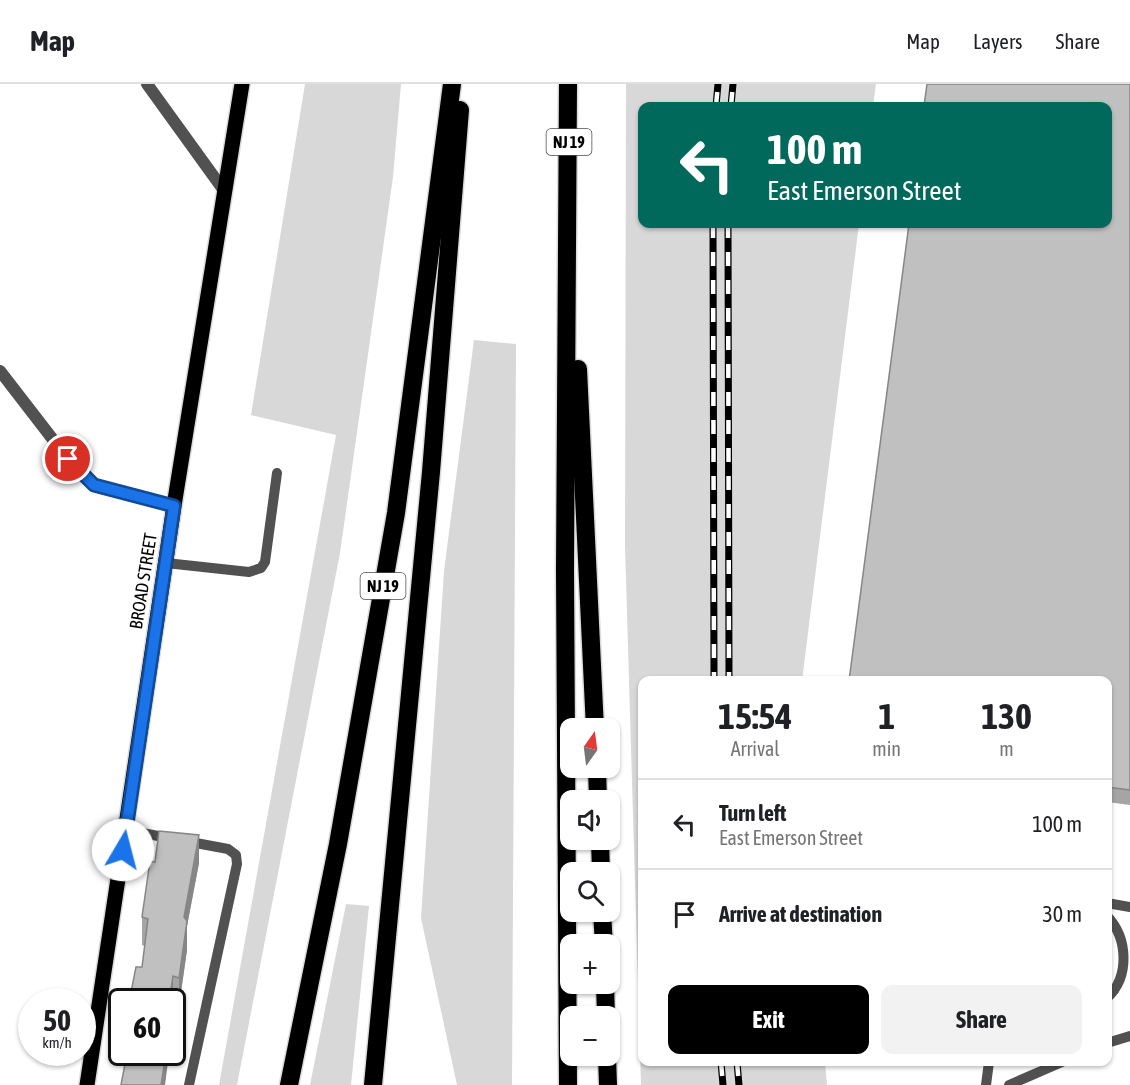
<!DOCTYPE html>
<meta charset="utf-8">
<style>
body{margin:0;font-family:"Asap Condensed",sans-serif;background:#f2f2f2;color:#202124;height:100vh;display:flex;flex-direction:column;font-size:22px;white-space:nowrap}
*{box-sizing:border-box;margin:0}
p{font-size:20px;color:#757577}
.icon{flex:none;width:33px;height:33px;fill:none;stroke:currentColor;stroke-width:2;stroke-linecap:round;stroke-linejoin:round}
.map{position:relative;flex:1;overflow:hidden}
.side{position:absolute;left:638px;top:592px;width:474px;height:390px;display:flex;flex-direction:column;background:#fff;border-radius:12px;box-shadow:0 2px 4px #0004}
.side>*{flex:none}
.banner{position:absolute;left:638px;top:18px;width:474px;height:126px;border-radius:12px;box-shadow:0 2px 4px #0004;background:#00695c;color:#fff;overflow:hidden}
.needle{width:39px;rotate:14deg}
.tools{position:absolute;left:560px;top:634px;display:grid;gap:12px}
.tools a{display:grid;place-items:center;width:60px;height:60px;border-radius:12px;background:#fff;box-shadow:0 2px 4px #0004;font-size:30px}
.speed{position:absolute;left:18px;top:904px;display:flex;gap:12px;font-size:30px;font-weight:700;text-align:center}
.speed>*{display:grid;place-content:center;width:78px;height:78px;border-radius:50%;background:#fff;box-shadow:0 2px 4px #0004;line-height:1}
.speed small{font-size:15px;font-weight:400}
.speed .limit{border:3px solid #111;border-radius:9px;background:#fff;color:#111}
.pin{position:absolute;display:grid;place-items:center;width:51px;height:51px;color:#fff;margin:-26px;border:3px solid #fff;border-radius:50%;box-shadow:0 2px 6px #0007}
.me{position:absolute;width:66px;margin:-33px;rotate:8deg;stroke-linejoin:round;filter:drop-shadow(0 0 4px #0008)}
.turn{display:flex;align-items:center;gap:21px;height:126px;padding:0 30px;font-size:27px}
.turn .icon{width:78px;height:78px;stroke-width:2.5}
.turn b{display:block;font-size:42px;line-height:51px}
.eta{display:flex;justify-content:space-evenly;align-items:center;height:102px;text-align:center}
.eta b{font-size:36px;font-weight:700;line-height:42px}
.button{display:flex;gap:12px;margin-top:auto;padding:12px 30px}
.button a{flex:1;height:69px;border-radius:12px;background:#000;color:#fff;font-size:24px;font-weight:700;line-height:69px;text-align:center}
.button a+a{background:#f2f2f2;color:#202124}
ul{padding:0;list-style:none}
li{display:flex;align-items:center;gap:18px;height:90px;padding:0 30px;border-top:2px solid #e0e0e0}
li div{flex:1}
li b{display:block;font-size:22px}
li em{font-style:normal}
header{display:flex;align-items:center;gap:36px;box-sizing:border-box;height:84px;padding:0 30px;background:#fff;border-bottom:2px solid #e0e0e0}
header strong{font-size:28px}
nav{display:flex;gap:33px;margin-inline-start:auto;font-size:21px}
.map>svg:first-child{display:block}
.green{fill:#d8d8d8}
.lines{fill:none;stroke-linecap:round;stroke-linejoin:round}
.primary-casing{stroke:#dbdbdb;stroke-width:18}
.motorway-casing{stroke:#dbdbdb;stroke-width:21}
.service{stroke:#515151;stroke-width:10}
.minor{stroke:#515151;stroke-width:12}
.primary{stroke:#000;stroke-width:15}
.motorway{stroke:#000;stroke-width:18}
.rail-casing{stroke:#000;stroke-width:7}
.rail{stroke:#fff;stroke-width:4.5;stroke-dasharray:14;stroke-linecap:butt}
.wall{fill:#a5a5a5}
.shaded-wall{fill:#868686}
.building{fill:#c0c0c0;stroke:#868686;stroke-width:1.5}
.route-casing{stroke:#114b97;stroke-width:15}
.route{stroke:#1a73e8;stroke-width:10}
.labels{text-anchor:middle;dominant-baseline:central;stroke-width:6;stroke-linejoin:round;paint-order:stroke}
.shield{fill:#fff;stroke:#4c4c4c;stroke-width:1.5}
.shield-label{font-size:16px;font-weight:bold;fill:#000}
.street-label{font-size:18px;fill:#000;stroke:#fff}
</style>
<header>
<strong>Map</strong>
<nav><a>Map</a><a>Layers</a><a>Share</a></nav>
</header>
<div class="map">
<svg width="1130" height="1001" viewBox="0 0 1130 1001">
<rect width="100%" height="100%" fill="#fff"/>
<!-- green -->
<g class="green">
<polygon points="305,0 401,0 393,93 340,469 237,1001 219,1001 336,351 251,331"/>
<polygon points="626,0 876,0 873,22 642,22 642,140 859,140 802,597 642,597 642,978 825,978 827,1001 641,1001 625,461"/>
<polygon points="474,256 516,260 512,1001 457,1001 421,834 444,487"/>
<polygon points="346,820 369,822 351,1001 310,1001"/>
</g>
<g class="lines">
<!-- primary casing -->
<g class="primary-casing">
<polyline id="primary" points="87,1001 174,422 242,0"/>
</g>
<!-- motorway casing -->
<g class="motorway-casing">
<g id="motorway">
<polyline points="578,285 595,645"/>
<polyline points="597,684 598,717"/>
<polyline points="600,756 601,789"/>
<polyline points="602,828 604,861"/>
<polyline points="605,900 606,933"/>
<polyline points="607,972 608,1001"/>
<polyline points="289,1001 338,760 396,429 452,0"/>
<polyline points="373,1001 431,388 460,26"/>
<polyline points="568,1001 565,486 568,0"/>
</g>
</g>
<!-- service -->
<g class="service">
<polyline points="166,479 249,488 261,484 265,478 277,389"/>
<polyline points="126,746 228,765 236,771 237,780 189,1001"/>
<polyline points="1107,819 1130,823"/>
<path d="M1107,832C1128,854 1130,893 1107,914"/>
<polyline points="1107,959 1130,952"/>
<polyline points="986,1001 989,978"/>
<polyline points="1009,1001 1062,978"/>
</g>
<!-- minor -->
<g class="minor">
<polyline points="147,0 225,108"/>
<polyline points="0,287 68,375 95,401 174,422"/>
</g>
<!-- primary -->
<use href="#primary" class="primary"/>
<!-- motorway -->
<use href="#motorway" class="motorway"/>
<!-- rail casing -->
<g class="rail-casing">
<g id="rail">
<polyline points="716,22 718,0"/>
<polyline points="731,22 733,0"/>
<polyline points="713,140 714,597"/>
<polyline points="728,140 729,597"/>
<polyline points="721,978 723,1001"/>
<polyline points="737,978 739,1001"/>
</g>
</g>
<!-- rail -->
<use href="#rail" class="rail"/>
</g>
<!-- wall -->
<g class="wall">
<polygon points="1130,0 1130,721 1107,718 1107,597"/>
<polygon points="155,778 199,779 187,842 187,866 179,922 173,920 144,862 142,861 142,833"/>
</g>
<!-- shaded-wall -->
<g class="shaded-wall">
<polygon points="199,751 199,779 187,842 187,866 179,922 179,894 184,833"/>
<polygon points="173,892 173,920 172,924 172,918 169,918"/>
<polygon points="166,969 168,969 168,978 165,1001 161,1001"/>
</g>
<!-- building -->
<g class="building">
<polygon points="927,0 1130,0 1130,706 1107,703 1107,597 849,597 909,140 1107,140 1107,22 924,22"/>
<polygon points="159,747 199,751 184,833 187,837 179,894 173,892 169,918 129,918 136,883 142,883 148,835 142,833 150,777 155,778"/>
<polygon points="127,969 166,969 161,1001 121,1001"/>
</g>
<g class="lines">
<!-- route casing -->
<g class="route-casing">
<polyline id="route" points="68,375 94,401 174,422 123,766"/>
</g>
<!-- route -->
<use href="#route" class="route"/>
</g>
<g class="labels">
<!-- shield labels -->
<g class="shield">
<rect x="546.5" y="45" width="45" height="26" rx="4.5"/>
<rect x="360.5" y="489" width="45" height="26" rx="4.5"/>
</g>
<g class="shield-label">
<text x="569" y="58">NJ 19</text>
<text x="383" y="502">NJ 19</text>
</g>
<!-- street labels -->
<g class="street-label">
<text transform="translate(143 497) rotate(-81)">BROAD STREET</text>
</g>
</g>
</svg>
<div class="tools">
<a><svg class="needle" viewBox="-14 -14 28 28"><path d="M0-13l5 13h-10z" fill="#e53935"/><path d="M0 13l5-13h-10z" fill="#757577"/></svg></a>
<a><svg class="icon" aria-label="sound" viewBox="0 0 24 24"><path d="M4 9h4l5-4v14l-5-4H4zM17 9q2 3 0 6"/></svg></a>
<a><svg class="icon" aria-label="search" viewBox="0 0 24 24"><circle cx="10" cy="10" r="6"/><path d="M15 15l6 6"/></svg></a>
<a>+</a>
<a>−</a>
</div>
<div class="speed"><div>50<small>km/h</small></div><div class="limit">60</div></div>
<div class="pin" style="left:68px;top:375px;background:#d93025"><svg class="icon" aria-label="arrive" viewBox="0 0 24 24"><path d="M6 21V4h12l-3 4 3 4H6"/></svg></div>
<svg class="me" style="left:123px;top:766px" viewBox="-20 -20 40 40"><circle r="19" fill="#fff"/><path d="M0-13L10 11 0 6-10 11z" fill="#1a73e8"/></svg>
<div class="banner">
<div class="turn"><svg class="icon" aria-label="left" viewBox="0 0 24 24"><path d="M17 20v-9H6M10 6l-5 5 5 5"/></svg><div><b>100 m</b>East Emerson Street</div></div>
</div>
<section class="side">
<div class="eta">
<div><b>15:54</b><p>Arrival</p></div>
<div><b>1</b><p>min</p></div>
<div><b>130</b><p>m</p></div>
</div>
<ul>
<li><svg class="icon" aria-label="left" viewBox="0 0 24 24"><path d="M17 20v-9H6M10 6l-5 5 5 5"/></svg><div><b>Turn left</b><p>East Emerson Street</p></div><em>100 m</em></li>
<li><svg class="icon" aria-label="arrive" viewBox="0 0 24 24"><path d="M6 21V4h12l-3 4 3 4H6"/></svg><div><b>Arrive at destination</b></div><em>30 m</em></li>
</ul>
<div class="button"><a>Exit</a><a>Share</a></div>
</section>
</div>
